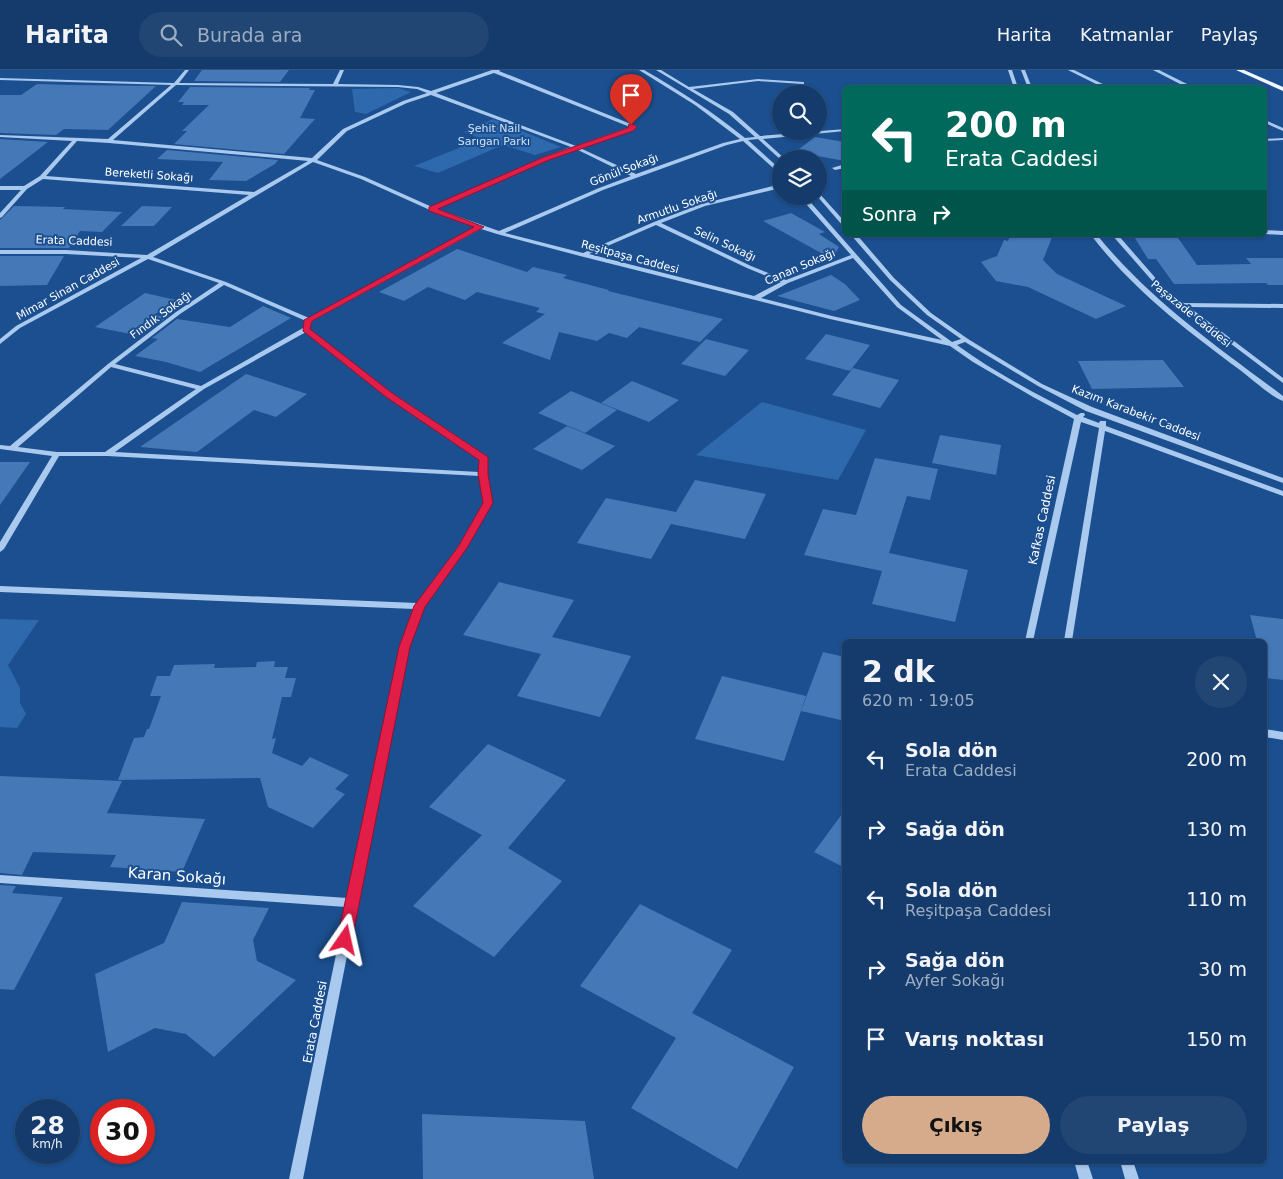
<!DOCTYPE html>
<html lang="tr">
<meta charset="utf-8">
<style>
body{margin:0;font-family:"DejaVu Sans",sans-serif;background:#214673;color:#f1f3f6;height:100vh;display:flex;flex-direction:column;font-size:19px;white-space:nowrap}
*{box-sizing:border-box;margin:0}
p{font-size:16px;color:#9dadc1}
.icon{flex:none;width:28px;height:28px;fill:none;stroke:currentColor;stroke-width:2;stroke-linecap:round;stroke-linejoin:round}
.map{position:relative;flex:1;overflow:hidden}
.details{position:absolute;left:842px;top:569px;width:425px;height:525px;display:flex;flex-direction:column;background:#143b6b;border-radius:8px;box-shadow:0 1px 4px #0004,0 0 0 1px #33557e}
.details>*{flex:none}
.banner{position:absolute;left:842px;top:15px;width:425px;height:152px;border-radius:8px;box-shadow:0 1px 4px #0004,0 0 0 1px #33557e;background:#00695c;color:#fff;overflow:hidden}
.fabs{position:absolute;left:772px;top:15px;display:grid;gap:10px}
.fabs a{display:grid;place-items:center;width:55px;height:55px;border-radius:50%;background:#143b6b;box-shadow:0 1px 4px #0004,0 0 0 1px #33557e;font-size:25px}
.speed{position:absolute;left:15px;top:1029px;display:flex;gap:10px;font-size:25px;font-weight:700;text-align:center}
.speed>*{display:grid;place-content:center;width:65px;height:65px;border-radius:50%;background:#143b6b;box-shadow:0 1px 4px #0004,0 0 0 1px #33557e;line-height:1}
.speed small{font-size:12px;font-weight:400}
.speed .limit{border:8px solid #d22;background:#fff;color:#111}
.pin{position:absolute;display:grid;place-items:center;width:42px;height:42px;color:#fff;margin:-51px -21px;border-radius:50% 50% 50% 0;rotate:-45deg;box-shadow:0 0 5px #0007}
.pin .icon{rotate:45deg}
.me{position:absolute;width:55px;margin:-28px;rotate:11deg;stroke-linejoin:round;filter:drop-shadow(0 0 4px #0008)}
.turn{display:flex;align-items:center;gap:18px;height:105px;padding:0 20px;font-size:22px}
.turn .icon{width:65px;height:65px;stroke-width:2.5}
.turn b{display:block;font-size:35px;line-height:42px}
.then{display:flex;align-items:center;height:48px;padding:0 20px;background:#0003;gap:10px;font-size:19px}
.round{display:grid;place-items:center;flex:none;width:52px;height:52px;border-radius:26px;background:#214673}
.overview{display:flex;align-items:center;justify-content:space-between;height:85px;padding:0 20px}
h1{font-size:30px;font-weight:600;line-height:38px}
.action{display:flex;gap:10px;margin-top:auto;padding:10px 20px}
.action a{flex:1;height:58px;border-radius:30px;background:#d6ab8b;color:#111;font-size:20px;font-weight:600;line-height:58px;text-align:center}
.action a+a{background:#214673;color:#f1f3f6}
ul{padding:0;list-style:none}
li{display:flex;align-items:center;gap:15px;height:70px;padding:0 20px}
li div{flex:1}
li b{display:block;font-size:19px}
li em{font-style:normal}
header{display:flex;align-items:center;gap:30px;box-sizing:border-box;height:70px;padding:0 25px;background:#143b6b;border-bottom:1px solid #33557e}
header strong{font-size:24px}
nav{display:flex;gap:28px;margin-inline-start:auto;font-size:18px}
.search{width:350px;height:45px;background:#214673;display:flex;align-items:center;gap:12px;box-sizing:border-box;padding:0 18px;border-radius:28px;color:#9dadc1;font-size:19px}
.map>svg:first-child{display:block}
.green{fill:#2e69ad}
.building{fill:#4478b7}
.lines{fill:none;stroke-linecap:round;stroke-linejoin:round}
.minor{fill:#a9c9ee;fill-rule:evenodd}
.major{fill:#f0f6ff;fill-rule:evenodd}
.route{fill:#e11d48;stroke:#92132f}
.labels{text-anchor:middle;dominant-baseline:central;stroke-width:4;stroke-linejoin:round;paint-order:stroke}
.far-park-label{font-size:11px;fill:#cfe3fa;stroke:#1b4f8f}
.far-street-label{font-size:11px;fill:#fff;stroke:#1b4f8f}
.street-label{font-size:12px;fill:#fff;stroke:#1b4f8f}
.near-street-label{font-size:15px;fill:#fff;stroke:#1b4f8f}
</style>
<header>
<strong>Harita</strong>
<div class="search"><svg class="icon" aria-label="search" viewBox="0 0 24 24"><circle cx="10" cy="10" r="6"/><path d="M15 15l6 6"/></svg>Burada ara</div>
<nav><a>Harita</a><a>Katmanlar</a><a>Paylaş</a></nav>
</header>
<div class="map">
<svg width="1283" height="1109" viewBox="0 0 1283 1109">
<rect width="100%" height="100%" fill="#1b4f8f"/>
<!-- green -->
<g class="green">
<polygon points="398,18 411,22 366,44 355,42 352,19"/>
<polygon points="493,49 561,77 535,85 503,75 438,103 414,96 481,69 464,62"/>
<polygon points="762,332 866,360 838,410 696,385"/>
<polygon points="0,549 39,550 8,595 20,618 20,633 26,644 17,658 0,657"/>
</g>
<!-- building -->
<g class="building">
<polygon points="202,0 289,0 280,12 194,11"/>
<polygon points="37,14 71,15 156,16 108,60 64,59 56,65 0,63 0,25 21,25"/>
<polygon points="190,17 310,18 309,20 315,20 300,48 315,49 284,84 174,74 187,61 182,61 209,35 182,35 184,32 178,32"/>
<polygon points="815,67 845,72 845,91 795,82"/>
<polygon points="0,69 48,72 0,109"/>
<polygon points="167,80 278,90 275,94 246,111 209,110 223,92 157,89"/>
<polygon points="14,136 65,137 63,139 122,142 102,162 80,161 69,178 0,178 0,150"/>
<polygon points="142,136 172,137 154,156 121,156"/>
<polygon points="791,143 825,162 819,164 839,177 832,189 763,151"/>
<polygon points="1010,165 1053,165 1043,190 1057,204 1126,236 1096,249 1028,217 996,211 981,192 997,186 1004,170 1008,171"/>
<polygon points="1133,165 1176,165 1197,195 1251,194 1246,188 1283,188 1283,215 1268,215 1266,213 1174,214 1156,189 1148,189"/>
<polygon points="457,179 527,202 533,197 567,205 563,208 609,220 608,221 723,249 700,272 639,257 627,268 609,263 597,271 559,262 550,290 502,273 545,244 536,242 540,238 477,222 465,230 428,217 404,231 379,222"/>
<polygon points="0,186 64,186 47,215 0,216"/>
<polygon points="831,205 845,214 860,230 834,241 777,226"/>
<polygon points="145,223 176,230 154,245 167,247 141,266 95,257"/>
<polygon points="263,236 291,248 200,302 166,292 135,286 158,269 152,268 177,249 230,257"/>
<polygon points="826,264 870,275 850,301 805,289"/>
<polygon points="706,269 749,280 725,306 681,294"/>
<polygon points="1163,290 1184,317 1092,319 1078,291"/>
<polygon points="853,298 899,310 880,338 832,325"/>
<polygon points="246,304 307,324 276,347 254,340 197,382 140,377"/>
<polygon points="632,311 679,330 649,352 601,333"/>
<polygon points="571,321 617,340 585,363 538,343"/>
<polygon points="567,356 615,376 582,400 533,379"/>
<polygon points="940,365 1001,375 996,405 932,393"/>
<polygon points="875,388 938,399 930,430 907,426 889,483 968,500 955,552 872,534 882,501 804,485 823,439 856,445"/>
<polygon points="0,392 30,392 0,435"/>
<polygon points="695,410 766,424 745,469 671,454 651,489 577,473 606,428 676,442"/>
<polygon points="499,512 574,530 552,567 631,586 600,647 517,626 541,584 463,565"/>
<polygon points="1250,545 1283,549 1283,610 1267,608 1265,600 1265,571 1257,571"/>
<polygon points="823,582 845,587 845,651 801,641"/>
<polygon points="275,591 274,597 288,597 285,608 296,608 291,627 282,627 272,669 276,668 272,683 302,696 310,687 349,705 335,719 345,724 313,758 268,737 260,708 118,710 134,668 144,667 147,659 149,659 161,626 150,626 157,606 170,606 174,595 215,594 214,598 256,597 257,592"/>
<polygon points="722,606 806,626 784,691 695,669"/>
<polygon points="488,674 566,710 508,778 562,811 494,887 413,836 482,765 429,737"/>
<polygon points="0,706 122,711 107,743 205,749 182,802 110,797 116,785 33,782 22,805 0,803"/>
<polygon points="845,740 845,798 814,782"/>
<polygon points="0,815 16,816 12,823 63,827 14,920 0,919"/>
<polygon points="182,832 269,838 253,870 257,891 296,910 214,987 186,964 155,958 108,982 95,904 164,873"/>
<polygon points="640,834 732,880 692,943 794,997 737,1099 631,1038 676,968 580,916"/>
<polygon points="422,1044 585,1051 594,1109 423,1109"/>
</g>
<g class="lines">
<!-- minor -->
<g class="minor">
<path d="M185,0H189L179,13L333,14L340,0H344L338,14L398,15L418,17L431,21L492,0H500L499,1L636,56V58L580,78L636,104L723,73L740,69L695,35L639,0H644C679,20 713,42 745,68L755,67L729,44L656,0H661L689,17L758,9L804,12V14H802L758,11L693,19L733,42L760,66L845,59V61L763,69L785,89H781V90L758,69L748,70L781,100V105L743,71L727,75L603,120L505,163L583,183L654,152L701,134L781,114V118L705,136L661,153L751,196L786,210L851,185L799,126H805L901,235L952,272L961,269L927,245L890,210L851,165H857L894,208L931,243L968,269L1042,314L1092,337L1283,408V413L1086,341L1038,316L965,272L957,275C994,302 1036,324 1077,345L1081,343H1084L1085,345L1083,347L1099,353L1100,351H1106V356L1283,421V426L1105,361L1072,571H1064L1099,358L1081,352L1033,571H1025L1074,349L1033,327L973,292L950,276L830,249L580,186L497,164L481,159L312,251L309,259L391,324L487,387V404L492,433L465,480L423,537L408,577L303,1109H289L346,837L0,813V805L348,828L400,577L414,539L0,522V516L417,533L458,477L484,433L480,406L107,386H59L4,479L0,482V472L52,386L0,379V375L10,376L108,294L176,242L219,213L148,189L20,258L0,274V269L16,256L141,188L66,184H0V180H66L147,185L249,125L43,109L27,119L2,147L0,148V143L21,120H0V116H24L40,106L72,71L0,67V65L108,69L171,15L0,10V8L174,13ZM494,3L630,57L576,76L436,23ZM176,15L398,17L417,19L427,23L403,31L343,59L312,88L113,70ZM431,25L571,77L544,87L432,137L365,107L317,90L347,61L407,33ZM77,71L109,73L308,91L254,122L46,106ZM576,79L631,106L599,118L499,161L437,139L548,89ZM313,92L361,109L430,140L476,157L309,248L226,212L153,187ZM656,155L747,198L781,212L754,226L589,184ZM853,188L897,237L942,270L832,246L761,228L788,213ZM224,215L306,251L303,258L201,316L115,294L180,244ZM306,262L387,326L480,390L479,402L115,382L204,319ZM111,297L196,319L105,382H57L18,377Z"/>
<polygon points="1008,0 1012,0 1018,18 1014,18"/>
<polygon points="1021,0 1025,0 1032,18 1028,18"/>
<polygon points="1068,0 1074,0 1111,18 1104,18"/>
<polygon points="1153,0 1159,0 1195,18 1188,18 1184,16 1161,18 1180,14"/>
<polygon points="1265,50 1283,58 1283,61 1265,53"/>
<polygon points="1283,68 1283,70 1265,71 1265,69"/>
<polygon points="845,94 845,98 835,100 832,98"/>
<polygon points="819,123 845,152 845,157 843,156 817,126 819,126"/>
<polygon points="1265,160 1283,161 1283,165 1265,164"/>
<path d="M1091,165H1097C1151,231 1215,275 1283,326V331C1270,326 1252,309 1240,300C1186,260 1132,219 1091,165Z"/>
<polygon points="1112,165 1118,165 1166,220 1184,233 1283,234 1283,238 1189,237 1283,308 1283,313 1162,222"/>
<polygon points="1265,659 1283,662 1283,670 1265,667"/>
<polygon points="1074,1091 1087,1091 1093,1109 1079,1109"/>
<polygon points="1120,1091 1133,1091 1139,1109 1125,1109"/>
</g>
<!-- major -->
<polygon class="major" points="1236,0 1244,0 1283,17 1283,21"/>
</g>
<!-- route -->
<polygon class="route" points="629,54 633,54 637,57 633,61 549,90 438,139 484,157 312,251 310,259 392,323 488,387 488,404 493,433 467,478 425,537 410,577 352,870 350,874 345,876 339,874 337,870 399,577 414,536 458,477 483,433 478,404 479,390 386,327 303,261 304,250 474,157 429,141 429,137 544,87 628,58"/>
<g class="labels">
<!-- far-park labels -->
<g class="far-park-label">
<text x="494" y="58">Şehit Nail<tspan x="494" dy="13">Sarıgan Parkı</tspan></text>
</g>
<!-- far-street labels -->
<g class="far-street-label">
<text transform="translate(624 100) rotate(-21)">Gönül Sokağı</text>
<text transform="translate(149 105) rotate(4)">Bereketli Sokağı</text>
<text transform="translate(677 137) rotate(-19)">Armutlu Sokağı</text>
<text transform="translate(74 171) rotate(2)">Erata Caddesi</text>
<text transform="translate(725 174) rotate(25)">Selin Sokağı</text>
<text transform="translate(630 187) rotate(15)">Reşitpaşa Caddesi</text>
<text transform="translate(800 197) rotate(-23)">Canan Sokağı</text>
<text transform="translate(68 219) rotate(-29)">Mimar Sinan Caddesi</text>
<text transform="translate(1191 244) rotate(39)">Paşazade Caddesi</text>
<text transform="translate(161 245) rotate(-36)">Fındık Sokağı</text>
<text transform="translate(1136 343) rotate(21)">Kazım Karabekir Caddesi</text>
</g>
<!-- street labels -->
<g class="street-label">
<text transform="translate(1042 450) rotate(-78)">Kafkas Caddesi</text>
<text transform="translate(315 952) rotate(-79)">Erata Caddesi</text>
</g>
<!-- near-street labels -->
<g class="near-street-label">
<text transform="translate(177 806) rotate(4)">Karan Sokağı</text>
</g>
</g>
</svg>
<div class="fabs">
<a><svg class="icon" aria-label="search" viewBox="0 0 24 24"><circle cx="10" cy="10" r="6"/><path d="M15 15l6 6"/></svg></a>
<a><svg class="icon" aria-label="layers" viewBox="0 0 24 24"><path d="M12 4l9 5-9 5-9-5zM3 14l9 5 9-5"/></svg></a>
</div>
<div class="speed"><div>28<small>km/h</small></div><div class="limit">30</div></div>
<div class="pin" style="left:631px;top:55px;background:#d93025"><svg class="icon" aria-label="arrive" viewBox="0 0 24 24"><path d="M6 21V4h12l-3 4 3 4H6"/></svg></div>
<svg class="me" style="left:345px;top:870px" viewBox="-20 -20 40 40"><path d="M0-17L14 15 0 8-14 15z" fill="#e11d48" stroke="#fff" stroke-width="4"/></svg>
<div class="banner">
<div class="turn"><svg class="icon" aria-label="left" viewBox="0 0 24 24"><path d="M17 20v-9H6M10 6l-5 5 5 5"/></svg><div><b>200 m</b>Erata Caddesi</div></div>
<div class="then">Sonra<svg class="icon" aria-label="right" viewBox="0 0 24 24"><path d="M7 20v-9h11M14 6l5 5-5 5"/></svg></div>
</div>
<section class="details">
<div class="overview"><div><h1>2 dk</h1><p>620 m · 19:05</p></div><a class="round"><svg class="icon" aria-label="close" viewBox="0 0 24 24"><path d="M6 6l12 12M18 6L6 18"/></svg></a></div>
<ul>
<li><svg class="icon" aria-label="left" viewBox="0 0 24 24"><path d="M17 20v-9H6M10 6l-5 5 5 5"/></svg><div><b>Sola dön</b><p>Erata Caddesi</p></div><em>200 m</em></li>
<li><svg class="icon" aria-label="right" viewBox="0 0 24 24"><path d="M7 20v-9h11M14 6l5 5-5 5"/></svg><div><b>Sağa dön</b></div><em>130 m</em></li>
<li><svg class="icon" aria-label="left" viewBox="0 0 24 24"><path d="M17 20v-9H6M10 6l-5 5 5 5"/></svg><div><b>Sola dön</b><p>Reşitpaşa Caddesi</p></div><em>110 m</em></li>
<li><svg class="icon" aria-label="right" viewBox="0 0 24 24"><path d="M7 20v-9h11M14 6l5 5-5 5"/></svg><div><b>Sağa dön</b><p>Ayfer Sokağı</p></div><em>30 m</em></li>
<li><svg class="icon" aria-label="arrive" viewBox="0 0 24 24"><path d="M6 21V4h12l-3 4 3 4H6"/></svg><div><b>Varış noktası</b></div><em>150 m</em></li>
</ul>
<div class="action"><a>Çıkış</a><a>Paylaş</a></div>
</section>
</div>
